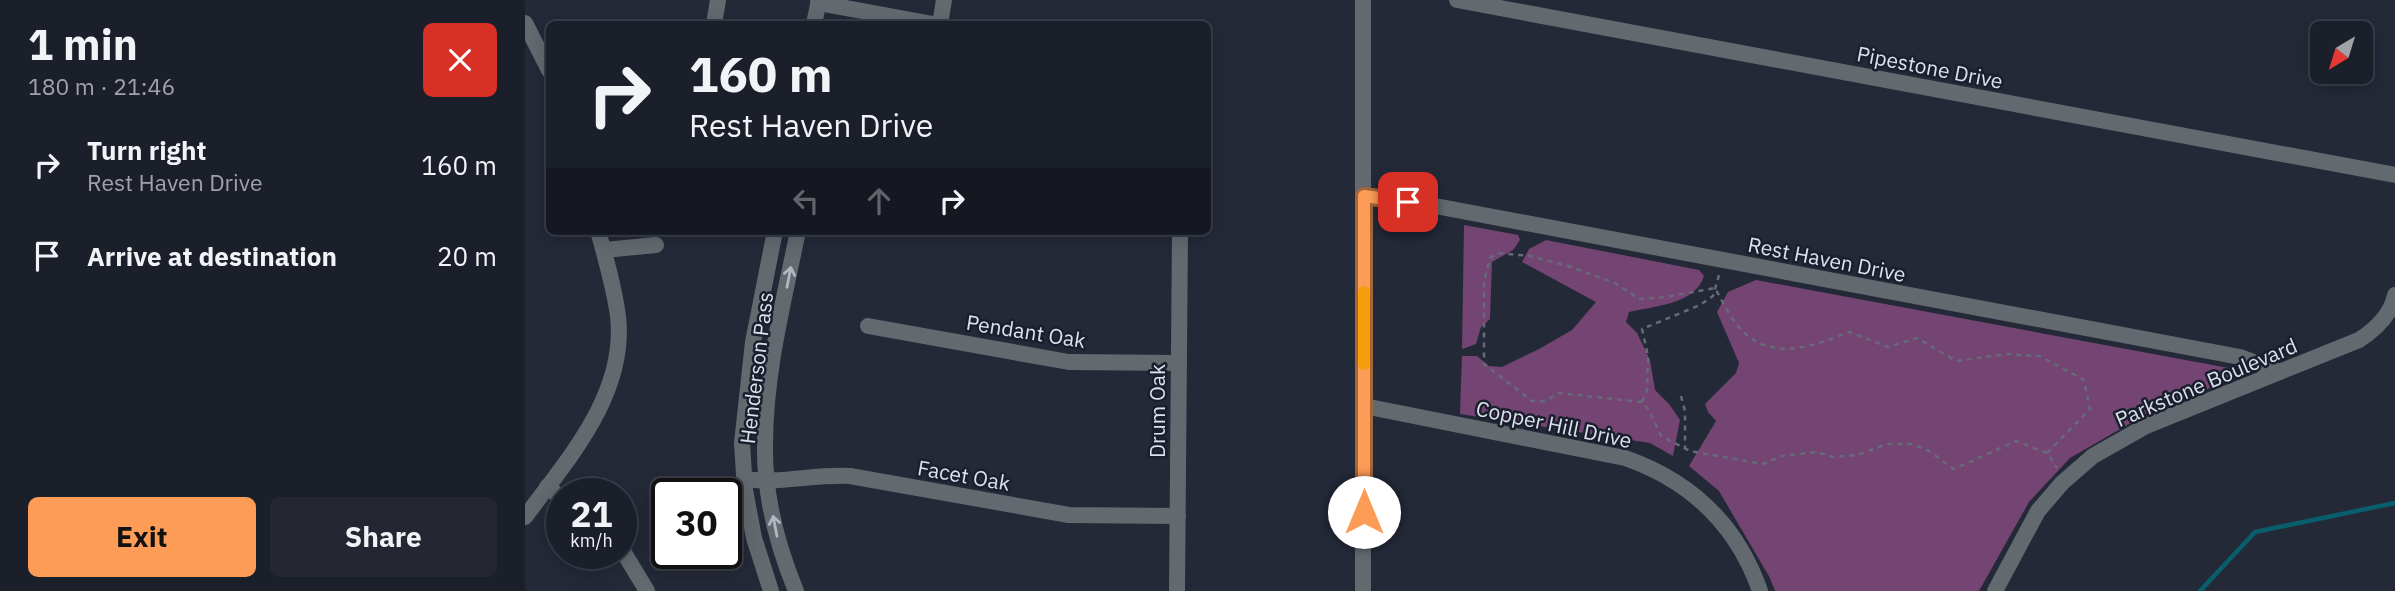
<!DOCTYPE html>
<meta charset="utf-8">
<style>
body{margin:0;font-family:"IBM Plex Sans",sans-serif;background:#242732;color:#f1f3f6;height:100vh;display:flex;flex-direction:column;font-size:26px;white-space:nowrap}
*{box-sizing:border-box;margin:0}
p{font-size:23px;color:#a0a2a8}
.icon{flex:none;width:38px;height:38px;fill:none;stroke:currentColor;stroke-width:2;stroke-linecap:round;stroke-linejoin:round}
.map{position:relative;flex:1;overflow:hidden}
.side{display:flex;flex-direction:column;background:#1b1f2a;width:525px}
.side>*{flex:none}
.banner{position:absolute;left:21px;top:21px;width:665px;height:214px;border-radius:10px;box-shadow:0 4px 18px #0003,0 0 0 2px #393d47;background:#1b1f2a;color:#f1f3f6;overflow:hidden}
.needle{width:46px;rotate:218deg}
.fabs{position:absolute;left:1785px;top:21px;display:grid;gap:14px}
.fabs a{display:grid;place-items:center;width:63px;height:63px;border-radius:10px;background:#1b1f2a;box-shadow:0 4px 18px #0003,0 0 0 2px #393d47;font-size:35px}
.speed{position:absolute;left:21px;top:478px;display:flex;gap:14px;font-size:35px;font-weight:700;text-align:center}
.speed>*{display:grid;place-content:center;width:91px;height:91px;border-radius:50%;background:#1b1f2a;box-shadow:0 4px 18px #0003,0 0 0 2px #393d47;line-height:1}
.speed small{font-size:18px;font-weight:400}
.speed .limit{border:4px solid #111;border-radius:10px;background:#fff;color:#111}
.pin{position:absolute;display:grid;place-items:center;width:60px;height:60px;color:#fff;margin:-30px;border-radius:14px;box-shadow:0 4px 10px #0006}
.me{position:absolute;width:77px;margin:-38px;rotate:0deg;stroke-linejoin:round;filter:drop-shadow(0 0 5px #0008)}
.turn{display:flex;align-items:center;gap:24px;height:147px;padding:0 28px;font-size:32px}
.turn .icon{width:91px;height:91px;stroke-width:2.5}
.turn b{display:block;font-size:49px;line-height:60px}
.lanes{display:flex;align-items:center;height:66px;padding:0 28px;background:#0003;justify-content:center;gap:35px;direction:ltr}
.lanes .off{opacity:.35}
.round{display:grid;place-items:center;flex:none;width:74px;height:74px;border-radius:10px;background:#242732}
.head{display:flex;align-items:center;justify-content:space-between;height:119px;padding:0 28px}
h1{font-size:42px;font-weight:700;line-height:52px}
.primary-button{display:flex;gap:14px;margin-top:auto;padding:14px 28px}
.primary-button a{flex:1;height:80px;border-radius:10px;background:#fd9c56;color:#111;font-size:28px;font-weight:700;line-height:80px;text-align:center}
.primary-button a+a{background:#242732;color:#f1f3f6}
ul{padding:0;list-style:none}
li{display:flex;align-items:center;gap:21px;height:91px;padding:0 28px}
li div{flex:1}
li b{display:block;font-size:26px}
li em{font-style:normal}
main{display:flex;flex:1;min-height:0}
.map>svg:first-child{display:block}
.forest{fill:#744473}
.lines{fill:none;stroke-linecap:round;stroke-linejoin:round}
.stream{stroke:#085e6a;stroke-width:4.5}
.path{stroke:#676b79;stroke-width:2.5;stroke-dasharray:5 5;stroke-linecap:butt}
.minor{stroke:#626a70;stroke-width:16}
.oneway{stroke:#b2b7c0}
.route-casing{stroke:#a46538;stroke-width:18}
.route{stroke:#fd9c56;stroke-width:12}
.slow{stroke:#f59e0b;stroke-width:12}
.labels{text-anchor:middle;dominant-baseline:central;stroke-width:5;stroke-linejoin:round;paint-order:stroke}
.street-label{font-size:21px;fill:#dde1eb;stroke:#1a1f2e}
</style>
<main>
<section class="side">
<div class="head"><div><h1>1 min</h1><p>180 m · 21:46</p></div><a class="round" style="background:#d93025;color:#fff"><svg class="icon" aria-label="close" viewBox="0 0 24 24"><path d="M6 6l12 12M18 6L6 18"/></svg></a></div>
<ul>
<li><svg class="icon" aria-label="right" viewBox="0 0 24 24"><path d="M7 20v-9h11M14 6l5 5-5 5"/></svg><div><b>Turn right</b><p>Rest Haven Drive</p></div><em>160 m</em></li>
<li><svg class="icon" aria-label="arrive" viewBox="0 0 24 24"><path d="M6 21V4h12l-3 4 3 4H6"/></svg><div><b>Arrive at destination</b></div><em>20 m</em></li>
</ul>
<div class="primary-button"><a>Exit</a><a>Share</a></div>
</section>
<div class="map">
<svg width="1870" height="591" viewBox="0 0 1870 591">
<rect width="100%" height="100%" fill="#242938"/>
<!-- forest -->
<g class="forest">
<polygon points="939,225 993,235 995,240 988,250 967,262 965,319 956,327 951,344 937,349"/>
<path d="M1021,240L1174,270L1179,276C1170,305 1128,306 1104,312L1101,322L1112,333L1125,360L1130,390L1144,404L1155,420L1148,456L1125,443L935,414L937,356H952L964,366L977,367L1014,349L1047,330L1071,302L997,262L1004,249Z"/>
<polygon points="1231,280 1709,369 1711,375 1709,378 1623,413 1545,458 1504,502 1454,591 1250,591 1245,578 1194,491 1164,466 1191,421 1183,412 1180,404 1211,373 1214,363 1192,312 1203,292"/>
</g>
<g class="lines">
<!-- stream -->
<polyline class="stream" points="1675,591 1730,532 1870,503"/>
<!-- path -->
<g class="path">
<polyline points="1156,396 1160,411 1160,449"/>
<polyline points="1117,402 1122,390 1123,356 1117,329 1175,305 1188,296 1194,275"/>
<path d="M1522,453L1565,409L1559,380L1515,356L1481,354L1431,361L1392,338L1363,347L1324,332C1284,348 1240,364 1209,321C1202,311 1196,299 1190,288L1141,297L1115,299L1090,283L1043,266L1005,256L973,253L965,258L959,281V364L1007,401H1021L1033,393L1117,402L1124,410L1136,436L1165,451L1238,464L1257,456L1292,452L1308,457L1332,455L1362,444H1387L1404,451L1429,469L1491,441L1522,453L1532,468"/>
</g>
<!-- minor -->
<g class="minor">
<polyline points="838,0 838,591"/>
<polyline points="932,0 1870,175"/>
<polyline points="293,3 408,24"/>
<polyline points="0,23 24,70"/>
<polyline points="189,24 193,0"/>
<polyline points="289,24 294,0"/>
<polyline points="415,24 419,0"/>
<polyline points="839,196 905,205 1715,357 1755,372"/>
<polyline points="79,250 131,245"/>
<polyline points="343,326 544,362 654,363"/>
<path d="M839,406L1100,458C1166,481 1212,525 1235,591"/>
<path d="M220,479C255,484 289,474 325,476L544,515L653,516"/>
<polyline points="22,487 37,498"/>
<path d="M0,517C43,459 102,394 93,316C89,287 81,259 73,231"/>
<polyline points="96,548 122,591"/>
<polyline points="246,591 229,538 220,490 217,443 228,342 250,231"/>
<path d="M271,591C252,545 239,494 240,444C240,373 259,300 273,231"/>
<polyline points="652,591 655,231"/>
<path d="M1470,591L1513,511L1537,483L1568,456L1621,426L1834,340C1851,329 1866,315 1870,295"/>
</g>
</g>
<!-- one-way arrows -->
<defs><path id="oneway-shaft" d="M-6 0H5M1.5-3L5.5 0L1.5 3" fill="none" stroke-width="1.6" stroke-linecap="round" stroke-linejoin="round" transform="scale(1.75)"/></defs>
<g class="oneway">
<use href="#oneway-shaft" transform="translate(264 277) rotate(-79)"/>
<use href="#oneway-shaft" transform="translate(250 526) rotate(-101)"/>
</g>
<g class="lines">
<!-- route casing -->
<g class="route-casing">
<polyline id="route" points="839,512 839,196 883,202"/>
</g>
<!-- route -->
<use href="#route" class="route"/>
<!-- slow -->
<polyline class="slow" points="839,292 839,364"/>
</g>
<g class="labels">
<!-- street labels -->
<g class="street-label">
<text transform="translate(1405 67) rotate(11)">Pipestone Drive</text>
<text transform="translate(1302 259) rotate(11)">Rest Haven Drive</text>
<text transform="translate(501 331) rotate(9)">Pendant Oak</text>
<text transform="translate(231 368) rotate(-83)">Henderson Pass</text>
<text transform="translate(1681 382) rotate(-23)">Parkstone Boulevard</text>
<text transform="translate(632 411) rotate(-90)">Drum Oak</text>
<text transform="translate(1029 424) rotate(12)">Copper Hill Drive</text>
<text transform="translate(439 475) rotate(10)">Facet Oak</text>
</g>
</g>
</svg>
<div class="fabs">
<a><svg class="needle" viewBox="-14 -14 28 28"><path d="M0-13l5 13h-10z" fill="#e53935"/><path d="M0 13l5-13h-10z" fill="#a0a2a8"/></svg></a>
</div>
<div class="speed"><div>21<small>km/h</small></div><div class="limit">30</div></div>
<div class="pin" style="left:883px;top:202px;background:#d93025"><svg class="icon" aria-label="arrive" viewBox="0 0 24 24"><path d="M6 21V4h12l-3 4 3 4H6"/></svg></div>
<svg class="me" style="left:839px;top:512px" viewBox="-20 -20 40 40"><circle r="19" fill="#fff"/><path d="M0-13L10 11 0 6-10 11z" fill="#fd9c56"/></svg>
<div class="banner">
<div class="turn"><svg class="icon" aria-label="right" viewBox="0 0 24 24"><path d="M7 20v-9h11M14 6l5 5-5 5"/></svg><div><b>160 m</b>Rest Haven Drive</div></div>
<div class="lanes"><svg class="icon off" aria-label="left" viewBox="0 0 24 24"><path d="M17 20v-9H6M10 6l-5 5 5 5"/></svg><svg class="icon off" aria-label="ahead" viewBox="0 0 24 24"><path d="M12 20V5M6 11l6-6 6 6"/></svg><svg class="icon" aria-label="right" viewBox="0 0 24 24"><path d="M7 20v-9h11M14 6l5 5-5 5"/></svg></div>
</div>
</div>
</main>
